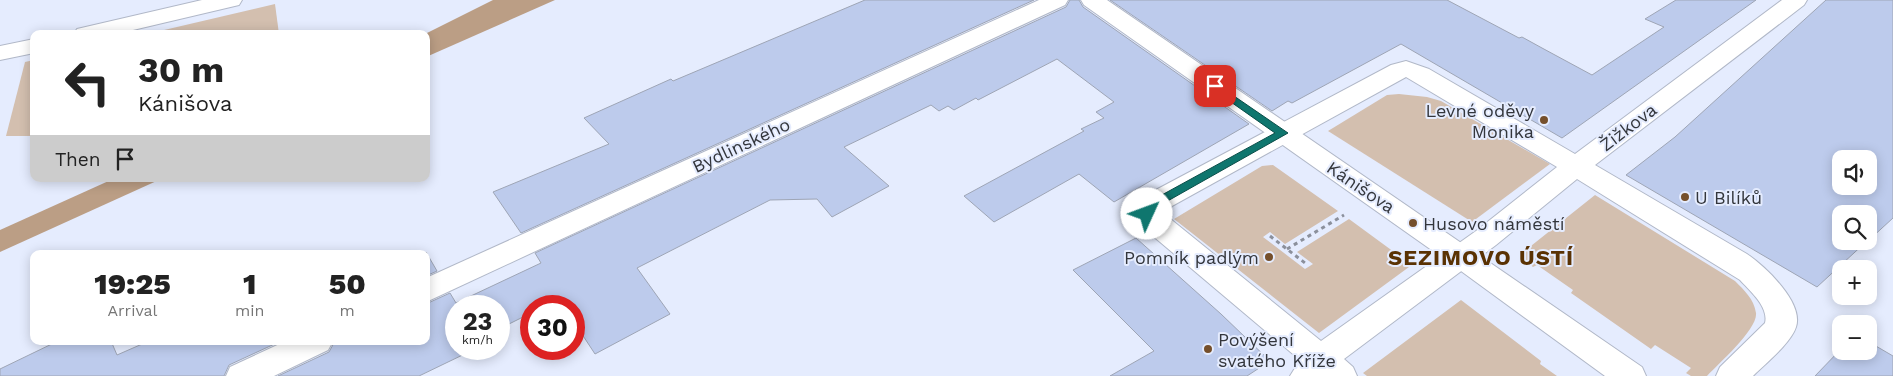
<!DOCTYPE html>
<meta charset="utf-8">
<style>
body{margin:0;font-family:"Work Sans",sans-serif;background:#f2f2f2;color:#222;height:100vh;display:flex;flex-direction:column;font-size:19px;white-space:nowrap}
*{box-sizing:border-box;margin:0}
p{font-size:16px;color:#767676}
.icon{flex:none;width:28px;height:28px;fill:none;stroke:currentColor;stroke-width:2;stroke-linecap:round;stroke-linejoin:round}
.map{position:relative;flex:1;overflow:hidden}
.sheet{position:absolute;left:30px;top:250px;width:400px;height:95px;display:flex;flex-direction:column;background:#fff;border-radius:10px;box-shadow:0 2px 12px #0003}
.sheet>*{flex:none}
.top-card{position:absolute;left:30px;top:30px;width:400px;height:152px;border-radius:10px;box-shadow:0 2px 12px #0003;background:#fff;color:#222;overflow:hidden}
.tools{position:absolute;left:1832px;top:150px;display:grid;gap:10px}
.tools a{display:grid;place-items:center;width:45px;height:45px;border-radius:10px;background:#fff;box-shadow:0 2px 12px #0003;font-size:25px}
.speed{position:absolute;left:445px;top:295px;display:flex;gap:10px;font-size:25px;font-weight:700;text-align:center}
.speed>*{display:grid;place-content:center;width:65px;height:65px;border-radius:50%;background:#fff;box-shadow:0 2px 12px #0003;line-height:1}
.speed small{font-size:12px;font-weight:400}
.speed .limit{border:8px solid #d22;background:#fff;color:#111}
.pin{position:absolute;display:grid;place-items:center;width:42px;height:42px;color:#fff;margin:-21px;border-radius:10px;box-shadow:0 2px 8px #0006}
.me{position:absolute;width:55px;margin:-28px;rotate:47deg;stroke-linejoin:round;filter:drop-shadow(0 0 4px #0008)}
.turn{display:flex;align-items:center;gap:18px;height:105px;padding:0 25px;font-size:22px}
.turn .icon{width:65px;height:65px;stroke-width:2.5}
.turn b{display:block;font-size:35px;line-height:42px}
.then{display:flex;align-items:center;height:48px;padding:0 25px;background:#0003;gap:10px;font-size:19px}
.eta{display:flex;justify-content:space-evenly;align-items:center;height:85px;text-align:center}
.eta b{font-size:30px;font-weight:800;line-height:35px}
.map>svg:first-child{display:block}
.green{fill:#d3bfaf}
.water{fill:#bb9e85}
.building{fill:#bdcbec;stroke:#9ea5b5;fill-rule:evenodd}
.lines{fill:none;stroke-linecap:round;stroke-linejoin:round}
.minor-casing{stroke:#b1b8c8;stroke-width:2}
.tertiary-casing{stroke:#b1b8c8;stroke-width:2}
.path{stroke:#8b909c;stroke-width:3;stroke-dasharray:4 4;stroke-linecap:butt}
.minor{fill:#fff;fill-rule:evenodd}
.tertiary{fill:#fff;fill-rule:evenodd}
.route{fill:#0f766e;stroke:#0a4d48}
.poi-dot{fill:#754f2b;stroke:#e5ecfe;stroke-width:2}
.labels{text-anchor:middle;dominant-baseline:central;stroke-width:4;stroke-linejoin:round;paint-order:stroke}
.poi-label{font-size:18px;fill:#33363c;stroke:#e5ecfe;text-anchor:start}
.street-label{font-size:18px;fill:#33363c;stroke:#e5ecfe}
.district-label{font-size:22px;font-weight:bold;letter-spacing:1px;fill:#5a3203;stroke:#e5ecfe}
</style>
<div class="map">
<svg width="1893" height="376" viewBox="0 0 1893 376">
<rect width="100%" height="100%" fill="#e5ecfe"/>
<!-- green -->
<g class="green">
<polygon points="275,4 279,34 147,34"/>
<polygon points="34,60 34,136 6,136 25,62"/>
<polygon points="1399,94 1427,97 1441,101 1550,164 1472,222 1328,131 1387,95"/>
<polygon points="1273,165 1338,211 1285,244 1270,232 1263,237 1305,269 1313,264 1297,252 1349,219 1409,263 1409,267 1319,333 1174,219 1262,166"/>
<path d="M1595,195L1735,281C1744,290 1754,299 1756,313C1758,329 1718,364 1707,376H1691L1686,373L1691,368L1655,345L1651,349L1571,293L1573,290L1537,265L1533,267L1523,259L1522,253Z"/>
<polygon points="1461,300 1541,361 1540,364 1557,376 1367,376 1363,373"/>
</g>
<!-- water -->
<g class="water">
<polygon points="493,0 555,0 426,57 425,34"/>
<polygon points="113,179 161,179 0,252 0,230"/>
</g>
<!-- building -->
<g class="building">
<polygon points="865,0 1034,0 521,233 493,192 609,144 584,118 671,79 673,81"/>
<polygon points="1070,0 1079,0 1083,7 1249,124 1114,202 1079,174 994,222 964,196 1084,131 1081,129 1104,118 1096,112 1114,102 1057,59 978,100 976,98 954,110 948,106 939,111 931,105 844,147 889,186 832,217 817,199 770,200 637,268 670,314 595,354 574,322 574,306 563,306 559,300 545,306 531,306 531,313 499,329 499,306 456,306 456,349 475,349 419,376 278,376 329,352 335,341 426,341 426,304 450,293 456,303 541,263 535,253 1066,7"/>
<polygon points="1110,0 1447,0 1519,38 1522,37 1542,48 1592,75 1664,27 1645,19 1676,0 1756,0 1562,138 1401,44 1292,103 1288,101 1272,111"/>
<path d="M1826,0H1893V218L1869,240V214H1841V241H1867L1817,287L1626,175L1675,137ZM1841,159H1869V186H1841Z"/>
<polygon points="1136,238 1221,314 1270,361 1247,376 1110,376 1154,351 1073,270"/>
<polygon points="426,252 437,271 426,276"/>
<polygon points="58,341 111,341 117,355 149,341 281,341 229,365 224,376 0,376 0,369"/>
<polygon points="1869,342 1893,356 1893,376 1815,376 1841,349 1841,351 1869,351"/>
</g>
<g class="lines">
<!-- minor casing -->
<g class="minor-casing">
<g id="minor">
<polygon points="202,0 242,0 239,5 116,34 74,34 77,29"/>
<polygon points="1039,0 1068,0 1065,5 426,302 426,278"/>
<path d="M1782,0H1807L1804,5L1595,165L1747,254C1766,267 1804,303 1796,327C1791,343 1765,364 1753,376H1716L1720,367L1765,323C1769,307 1750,291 1740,280L1577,179L1496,245L1344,359L1353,367L1357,376H1290L1300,360L1147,231L1133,214L1138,203L1152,192L1391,65L1406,61L1429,69L1575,154ZM1406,77L1557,167L1476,231L1321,341L1163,213L1172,206Z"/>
<polygon points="34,39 34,53 0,60 0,46"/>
<polygon points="286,341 333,341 328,350 274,376 226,376 230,367"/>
</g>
</g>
<!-- tertiary casing -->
<g class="tertiary-casing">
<polygon id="tertiary" points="1081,0 1107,0 1642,367 1646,376 1605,376 1450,263 1084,5"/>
</g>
<!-- path -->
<g class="path">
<polyline points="1270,236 1305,263"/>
<polyline points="1287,249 1344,215"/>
</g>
<!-- minor -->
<use href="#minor" class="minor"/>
<!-- tertiary -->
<use href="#tertiary" class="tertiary"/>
</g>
<!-- route -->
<polygon class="route" points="1215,83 1288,133 1157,207 1151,217 1143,217 1141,214 1149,202 1275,133 1211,88 1211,84"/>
<!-- markers -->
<g class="poi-dot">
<circle cx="1544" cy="120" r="5"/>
<circle cx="1685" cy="197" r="5"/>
<circle cx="1413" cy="223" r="5"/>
<circle cx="1269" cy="257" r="5"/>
<circle cx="1208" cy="349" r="5"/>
</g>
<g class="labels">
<!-- poi labels -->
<g class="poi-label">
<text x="1534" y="110" text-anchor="end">Levné oděvy<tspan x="1534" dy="21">Monika</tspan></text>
<text x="1695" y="197">U Bilíků</text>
<text x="1423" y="223">Husovo náměstí</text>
<text x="1259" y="257" text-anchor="end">Pomník padlým</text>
<text x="1218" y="339">Povýšení<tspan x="1218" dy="21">svatého Kříže</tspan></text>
</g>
<!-- street labels -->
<g class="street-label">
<text transform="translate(1628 127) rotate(-37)">Žižkova</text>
<text transform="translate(741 145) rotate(-25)">Bydlinského</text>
<text transform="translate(1361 187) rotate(34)">Kánišova</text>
</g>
<!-- district labels -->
<g class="district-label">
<text x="1481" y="257">SEZIMOVO ÚSTÍ</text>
</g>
</g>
</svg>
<div class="tools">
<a><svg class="icon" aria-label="sound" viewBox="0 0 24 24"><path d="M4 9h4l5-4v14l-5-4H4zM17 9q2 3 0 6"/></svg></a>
<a><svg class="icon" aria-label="search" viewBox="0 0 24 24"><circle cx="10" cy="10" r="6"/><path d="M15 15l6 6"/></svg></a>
<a>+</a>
<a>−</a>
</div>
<div class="speed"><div>23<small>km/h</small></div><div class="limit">30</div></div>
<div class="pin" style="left:1215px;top:86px;background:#d93025"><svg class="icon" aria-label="arrive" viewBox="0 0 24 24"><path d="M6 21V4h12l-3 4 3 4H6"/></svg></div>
<svg class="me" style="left:1147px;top:214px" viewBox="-20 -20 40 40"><circle r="19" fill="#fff"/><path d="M0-13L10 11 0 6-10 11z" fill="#0f766e"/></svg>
<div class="top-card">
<div class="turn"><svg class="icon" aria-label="left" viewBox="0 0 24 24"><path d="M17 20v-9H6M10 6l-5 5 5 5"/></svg><div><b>30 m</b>Kánišova</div></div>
<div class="then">Then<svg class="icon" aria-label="arrive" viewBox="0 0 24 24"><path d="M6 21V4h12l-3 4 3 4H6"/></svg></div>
</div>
<section class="sheet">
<div class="eta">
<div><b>19:25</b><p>Arrival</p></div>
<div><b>1</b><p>min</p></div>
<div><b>50</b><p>m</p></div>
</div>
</section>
</div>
